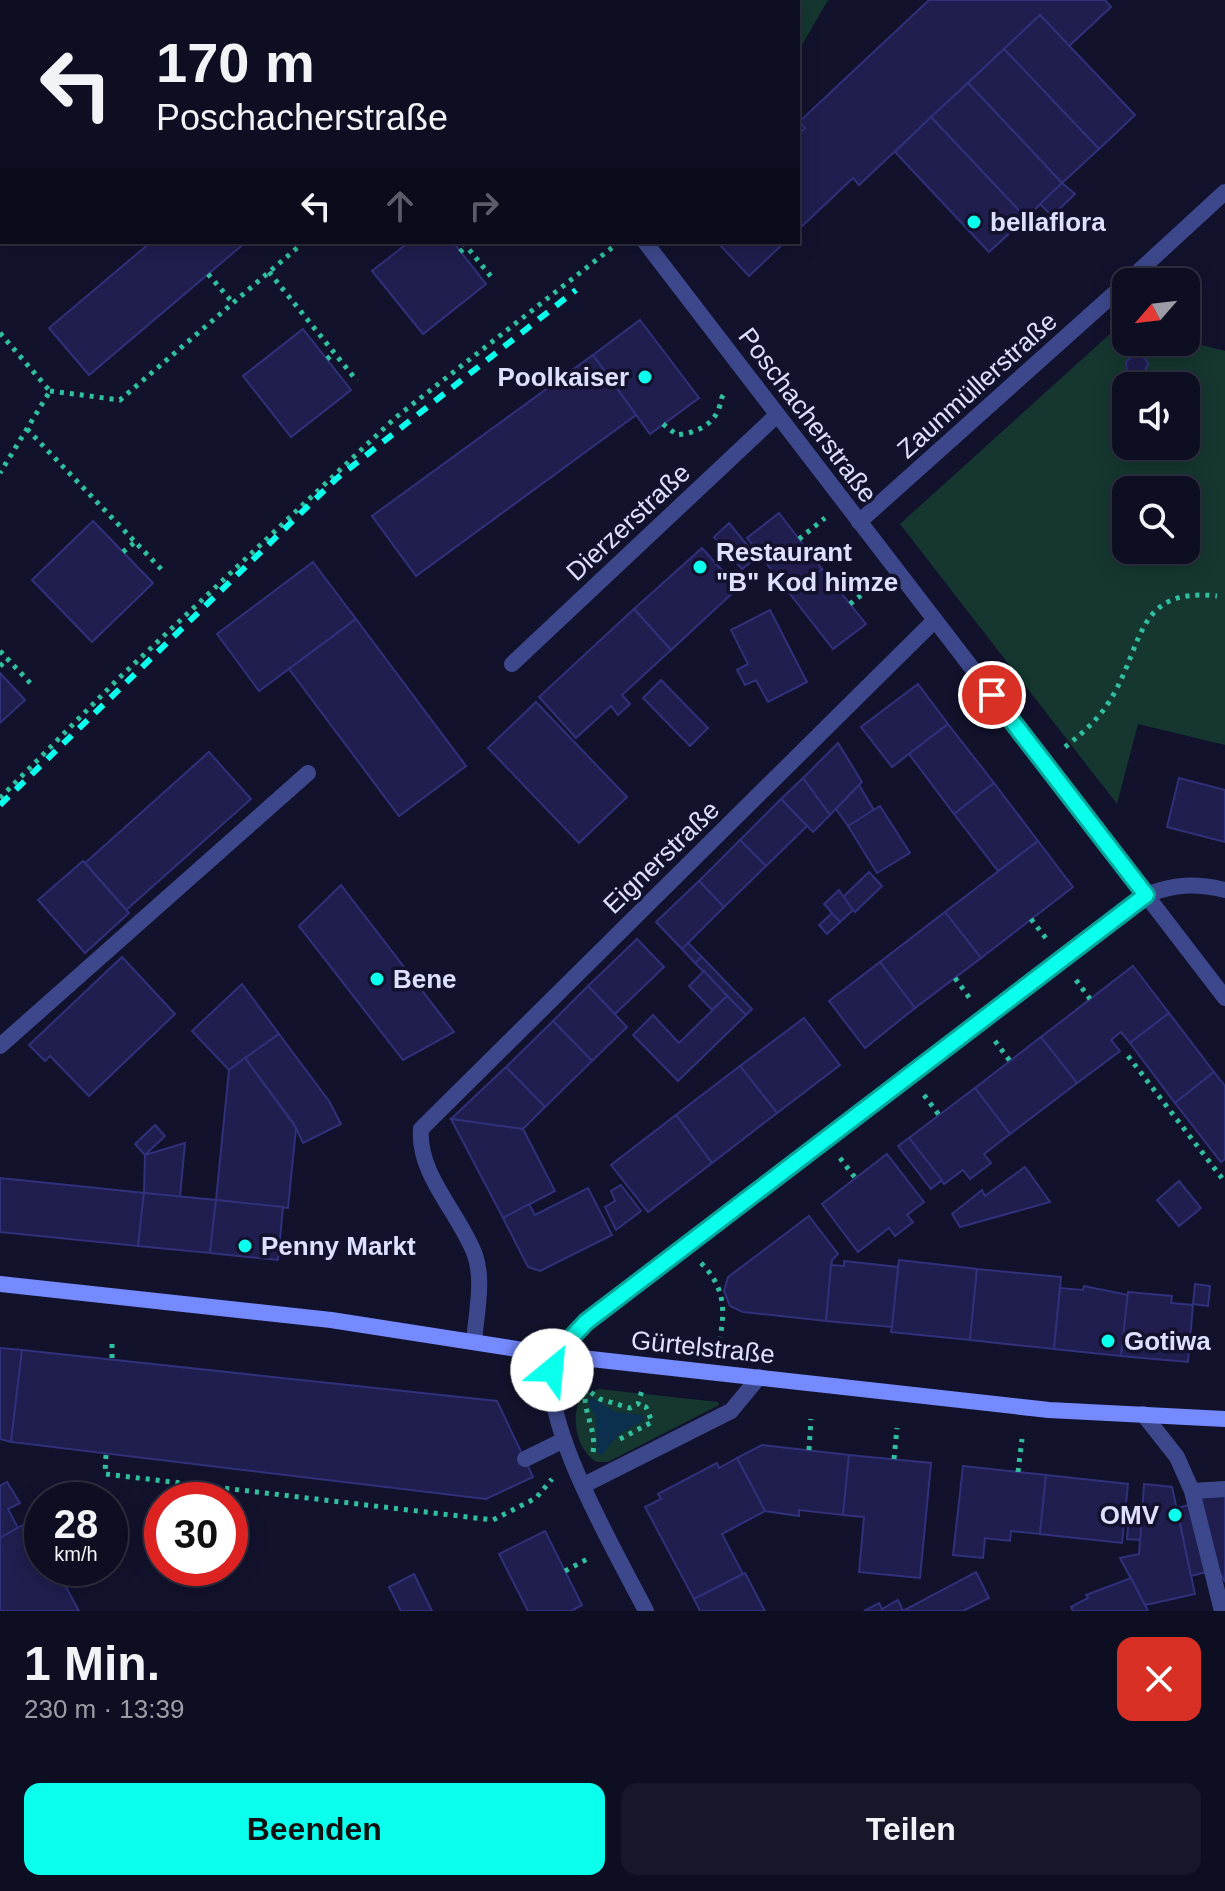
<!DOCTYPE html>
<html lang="de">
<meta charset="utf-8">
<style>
body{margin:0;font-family:Arial,sans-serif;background:#17172a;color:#f1f3f6;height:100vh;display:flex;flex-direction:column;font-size:30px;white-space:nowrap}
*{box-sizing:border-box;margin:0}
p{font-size:26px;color:#9b9ca5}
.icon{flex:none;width:44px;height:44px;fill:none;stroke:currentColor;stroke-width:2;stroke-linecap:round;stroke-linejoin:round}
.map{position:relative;height:1611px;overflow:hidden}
.side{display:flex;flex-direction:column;background:#0e0e22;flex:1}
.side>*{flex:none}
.banner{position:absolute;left:0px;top:0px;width:800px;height:244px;box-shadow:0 4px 20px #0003,0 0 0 2px #2e2e40;background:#0e0e22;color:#f1f3f6;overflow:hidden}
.needle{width:52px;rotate:242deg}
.controls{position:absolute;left:1112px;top:268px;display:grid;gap:16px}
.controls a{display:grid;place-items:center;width:88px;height:88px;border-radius:16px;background:#0e0e22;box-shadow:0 4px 20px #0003,0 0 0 2px #2e2e40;font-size:40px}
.speed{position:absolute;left:24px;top:1482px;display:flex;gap:16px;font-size:40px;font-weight:700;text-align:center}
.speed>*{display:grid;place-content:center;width:104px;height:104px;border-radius:50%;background:#0e0e22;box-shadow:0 4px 20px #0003,0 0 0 2px #2e2e40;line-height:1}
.speed small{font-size:20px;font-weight:400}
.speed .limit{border:12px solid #d22;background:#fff;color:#111}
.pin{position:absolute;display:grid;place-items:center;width:68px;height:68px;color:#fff;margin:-34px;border:4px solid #fff;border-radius:50%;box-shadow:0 2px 8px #0007}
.me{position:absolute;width:88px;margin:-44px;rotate:28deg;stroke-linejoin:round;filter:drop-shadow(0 0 6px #0008)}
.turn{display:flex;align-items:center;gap:28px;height:168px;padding:0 24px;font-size:36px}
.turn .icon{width:104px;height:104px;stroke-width:2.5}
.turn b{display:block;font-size:56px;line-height:68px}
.lanes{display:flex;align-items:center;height:76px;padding:0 24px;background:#0003;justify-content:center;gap:40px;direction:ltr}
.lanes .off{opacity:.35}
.round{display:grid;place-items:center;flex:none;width:84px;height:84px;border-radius:16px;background:#17172a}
.summary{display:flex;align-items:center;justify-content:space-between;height:136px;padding:0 24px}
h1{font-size:48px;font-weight:700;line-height:60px}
.button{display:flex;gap:16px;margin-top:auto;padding:16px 24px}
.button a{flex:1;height:92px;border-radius:16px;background:#0affed;color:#111;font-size:32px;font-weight:700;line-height:92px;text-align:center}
.button a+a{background:#17172a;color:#f1f3f6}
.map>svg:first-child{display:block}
.green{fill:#153730;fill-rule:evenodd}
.water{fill:#0b2f4d}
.building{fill:#1f1e4e;stroke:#31307a;stroke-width:2}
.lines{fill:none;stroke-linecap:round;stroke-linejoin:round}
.path{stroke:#31c09f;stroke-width:5;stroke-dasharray:4 6;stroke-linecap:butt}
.service{stroke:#3d488c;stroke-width:16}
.minor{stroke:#3d488c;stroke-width:16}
.secondary{stroke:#758aff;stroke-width:16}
.rail{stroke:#0affed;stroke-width:6;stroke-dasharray:12 10;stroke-linecap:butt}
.route-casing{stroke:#06a69a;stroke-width:20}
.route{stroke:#0affed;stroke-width:14}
.poi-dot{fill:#0affed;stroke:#12122d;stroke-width:3}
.labels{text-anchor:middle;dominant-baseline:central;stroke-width:7;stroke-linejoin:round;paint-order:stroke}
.poi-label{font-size:26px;font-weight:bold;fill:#dee0ff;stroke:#12122d;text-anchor:start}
.street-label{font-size:26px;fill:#dee0ff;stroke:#12122d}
</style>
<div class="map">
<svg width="1225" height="1611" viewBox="0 0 1225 1611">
<rect width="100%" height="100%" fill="#12122d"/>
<!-- green -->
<g class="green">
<polygon points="799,0 828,0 798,52 798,2"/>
<path d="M1121,324L1126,325V342L1186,341L1225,351V745L1138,724L1117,804L900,524ZM1126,386H1186V446H1126ZM1126,490H1186V550H1126Z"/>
<path d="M599,1389L718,1402L719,1405L608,1462H597C576,1451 569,1413 583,1394Z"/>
</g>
<!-- water -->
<polygon class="water" points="591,1397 615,1412 643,1415 644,1420 618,1435 601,1456 597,1451 596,1419 588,1402"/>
<!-- building -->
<g class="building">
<polygon points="0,0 59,0 2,2 2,70"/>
<polygon points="929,0 1105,0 1111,7 1069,46 1040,15 859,185 853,178 798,230 798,135 805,128 799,122"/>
<polygon points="1040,15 1135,115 1099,149 1004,49"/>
<polygon points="1004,49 1099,149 1062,183 968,83"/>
<polygon points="968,83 1062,183 1026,218 931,117"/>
<polygon points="931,117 1026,218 989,252 895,152"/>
<polygon points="1062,183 1075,194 1052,216 1040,204"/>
<polygon points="151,242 246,242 89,375 49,328"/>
<polygon points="409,242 453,242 486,284 423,334 372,271"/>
<polygon points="717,242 785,242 749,276"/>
<polygon points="640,320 699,398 650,434 593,355"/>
<polygon points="303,329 351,390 291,437 243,376"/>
<polygon points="593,355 636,415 416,576 372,516"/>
<polygon points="1134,355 1142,355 1148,363 1144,373 1135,377 1127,371 1126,362"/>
<polygon points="779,513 822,569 790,594 747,538"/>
<polygon points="93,521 153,583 92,642 32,580"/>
<polygon points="729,523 757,557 742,569 714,537"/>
<polygon points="702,548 738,588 671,650 634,609"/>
<polygon points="313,562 356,619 259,691 217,634"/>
<polygon points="822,569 866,624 833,649 790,594"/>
<polygon points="634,609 671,650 622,695 630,704 618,715 611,706 576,738 539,697"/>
<polygon points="770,610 807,682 768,702 756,680 745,685 737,670 748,664 731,630"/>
<polygon points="356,619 466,766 399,816 289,669"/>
<polygon points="0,673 25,700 0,723"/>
<polygon points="661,680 708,728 690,746 643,698"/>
<polygon points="918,684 948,724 892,767 861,727"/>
<polygon points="536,702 627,797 579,843 488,748"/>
<polygon points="948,724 994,783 954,814 909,754"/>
<polygon points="838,743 862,782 830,815 803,778"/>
<polygon points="209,752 251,799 126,910 85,863"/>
<polygon points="803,778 830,815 813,832 781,799"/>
<polygon points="1179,778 1225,790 1225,842 1167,827"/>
<polygon points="994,783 1038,841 998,871 954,814"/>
<polygon points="859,785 874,810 848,826 836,809"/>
<polygon points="781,799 807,826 766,866 740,840"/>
<polygon points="880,806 910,853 877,873 848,826"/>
<polygon points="740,840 766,866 724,907 699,881"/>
<polygon points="1038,841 1073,887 981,958 945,912"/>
<polygon points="83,861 129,913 85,953 38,900"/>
<polygon points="869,872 882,886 855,912 842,898"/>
<polygon points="699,881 724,907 682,949 656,922"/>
<polygon points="341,885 454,1032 403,1060 299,926"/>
<polygon points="839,890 853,910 840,922 824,904"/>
<polygon points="945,912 981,958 915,1008 880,962"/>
<polygon points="832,913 840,922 827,934 819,925"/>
<polygon points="637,939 664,967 615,1014 588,986"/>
<polygon points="688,943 702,957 695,963 682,949"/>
<polygon points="122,957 175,1014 89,1096 50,1056 45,1061 29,1045"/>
<polygon points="702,957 752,1009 746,1015 695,963"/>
<polygon points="880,962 915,1008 865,1048 829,1001"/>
<polygon points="1133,966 1169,1013 1130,1043 1121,1032 1111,1040 1120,1051 1077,1083 1041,1037"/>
<polygon points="704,971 727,996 712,1010 689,986"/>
<polygon points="242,984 279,1034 229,1070 192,1031"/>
<polygon points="588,986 627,1027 592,1061 553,1021"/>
<polygon points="727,996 746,1015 678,1081 633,1035 653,1015 679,1043"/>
<polygon points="1169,1013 1214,1072 1175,1103 1130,1043"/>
<polygon points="804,1018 840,1065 777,1113 740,1066"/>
<polygon points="553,1021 592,1061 545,1107 506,1067"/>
<polygon points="279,1034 329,1101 341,1124 303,1143 294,1124 245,1058"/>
<polygon points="1041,1037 1077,1083 1010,1134 975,1088"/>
<polygon points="245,1058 296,1128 288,1208 216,1200 229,1070"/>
<polygon points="740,1066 777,1113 712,1163 676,1115"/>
<polygon points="506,1067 545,1107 523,1129 451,1119"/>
<polygon points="1214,1072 1225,1086 1225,1159 1221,1162 1175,1103"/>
<polygon points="975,1088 1010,1134 984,1154 991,1163 970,1179 963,1170 944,1184 909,1138"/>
<polygon points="676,1115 712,1163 648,1212 611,1165"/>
<polygon points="451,1119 523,1129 555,1191 503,1218"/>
<polygon points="155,1125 165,1136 145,1155 135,1144"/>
<polygon points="909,1138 942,1180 931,1189 898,1146"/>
<polygon points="185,1143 180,1197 144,1193 145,1155"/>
<polygon points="887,1154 924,1202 907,1215 913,1222 895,1236 889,1228 858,1252 822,1204"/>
<polygon points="1025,1167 1050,1202 960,1227 952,1214 982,1190 985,1196"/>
<polygon points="0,1178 144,1193 138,1246 0,1232"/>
<polygon points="1179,1181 1201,1208 1179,1226 1157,1200"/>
<polygon points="621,1185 641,1211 616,1230 605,1207 615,1201 611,1191"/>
<polygon points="588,1188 612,1235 540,1271 528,1267 503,1218 529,1204 535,1215"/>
<polygon points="144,1193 216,1200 210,1253 138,1246"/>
<polygon points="216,1200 283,1207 278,1260 210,1253"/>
<polygon points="809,1216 838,1254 832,1260 826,1321 743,1312 730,1306 724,1291 728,1277"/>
<polygon points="899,1260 977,1269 970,1340 891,1332"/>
<polygon points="844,1261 898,1267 892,1327 826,1321 831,1265 844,1266"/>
<polygon points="977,1269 1061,1277 1054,1349 970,1340"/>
<polygon points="1195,1284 1210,1286 1208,1306 1193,1304"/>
<polygon points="1084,1286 1128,1295 1121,1356 1054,1349 1060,1288 1083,1290"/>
<polygon points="1128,1292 1172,1296 1171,1303 1193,1305 1188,1362 1121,1356"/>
<polygon points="0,1348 22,1350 11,1442 0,1439"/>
<polygon points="22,1350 497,1401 533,1477 486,1499 11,1442"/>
<polygon points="762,1445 849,1455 843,1515 799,1510 799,1516 765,1511 737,1458"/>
<polygon points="849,1455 931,1463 920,1578 859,1572 864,1517 843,1515"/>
<polygon points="737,1458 765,1511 722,1534 743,1574 694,1599 645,1507 661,1499 658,1494 717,1463 719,1468"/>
<polygon points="963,1466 1046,1475 1040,1534 1011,1531 1010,1541 985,1538 983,1558 953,1555"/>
<polygon points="1046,1475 1128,1484 1122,1543 1040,1534"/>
<polygon points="7,1482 20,1503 8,1509 18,1528 0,1538 0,1486"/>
<polygon points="1144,1484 1172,1487 1195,1594 1145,1605 1120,1558 1139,1554"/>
<polygon points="1204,1484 1225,1487 1225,1582 1218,1569 1191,1576 1177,1508 1201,1502"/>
<polygon points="1129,1516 1142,1517 1140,1540 1127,1539"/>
<polygon points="23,1525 42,1568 51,1580 60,1576 79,1611 0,1611 0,1538"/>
<polygon points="545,1531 582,1605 571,1611 528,1611 499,1554"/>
<polygon points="976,1572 989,1598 963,1611 903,1611"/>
<polygon points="745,1573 765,1611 700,1611 694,1599"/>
<polygon points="414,1574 432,1611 401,1611 389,1587"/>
<polygon points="1131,1578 1148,1611 1073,1611 1071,1607 1088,1598 1086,1595"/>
<polygon points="898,1600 903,1611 864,1611 879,1603 882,1609"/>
</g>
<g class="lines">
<!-- path -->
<g class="path">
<polyline points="158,2 159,0"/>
<polyline points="179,2 184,0"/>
<polyline points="463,242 493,279"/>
<polyline points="460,252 466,246"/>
<polyline points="269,272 357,381"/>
<polyline points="208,274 233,303"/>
<polyline points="0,333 50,391 0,473"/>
<polyline points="327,359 334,353"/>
<polyline points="50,391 120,400 304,242"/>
<path d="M663,424L677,435C694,433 713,426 719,408C722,400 720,397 727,391"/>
<polyline points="27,429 163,571"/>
<polyline points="799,539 825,518"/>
<polyline points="123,552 135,542"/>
<polyline points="850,604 876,583"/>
<polyline points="0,651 33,686"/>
<polyline points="0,666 8,659"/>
<path d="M1065,747C1084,732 1100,718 1112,697C1144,643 1136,587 1217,596"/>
<polyline points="0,798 116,681 395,418 618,243"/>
<polyline points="1031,919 1048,941"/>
<polyline points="955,978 971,1000"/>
<polyline points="1076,980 1090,999"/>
<polyline points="995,1041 1010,1061"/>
<polyline points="1128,1056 1225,1182"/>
<polyline points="924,1095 939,1115"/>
<polyline points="840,1158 856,1179"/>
<path d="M701,1263C723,1285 726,1307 720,1337"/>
<polyline points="112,1358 112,1340"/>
<polyline points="620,1439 652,1422 646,1407 638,1404"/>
<polyline points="809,1450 811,1419"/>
<path d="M593,1452C597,1429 581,1409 586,1389L600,1399L630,1408L638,1404L642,1390"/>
<polyline points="106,1455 105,1474 493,1520 536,1498 552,1479"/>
<polyline points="894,1459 897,1428"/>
<polyline points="1018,1472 1022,1439"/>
<polyline points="565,1571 591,1557"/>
</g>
<!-- service -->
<g class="service">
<polyline points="218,0 218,2"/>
<polyline points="119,2 120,0"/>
<polyline points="0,192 2,191"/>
<polyline points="0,1046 308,773"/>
<polyline points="1143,1414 1177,1457 1192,1491 1222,1611"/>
<polyline points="525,1459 564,1440"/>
<polyline points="1192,1491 1225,1489"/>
</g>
<!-- minor -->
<g class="minor">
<polyline points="464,0 465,2"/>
<polyline points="645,242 1225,998"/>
<polyline points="1127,282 1225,192"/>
<polyline points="859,522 1126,283"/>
<polyline points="512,664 777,415"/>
<path d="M474,1342C476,1315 484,1280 475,1255C460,1214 417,1174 421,1129L935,620"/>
<polyline points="584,1485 731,1411 759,1377"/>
<path d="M646,1611C620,1559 531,1410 555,1355C557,1350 562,1345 566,1340L666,1260L1146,895C1174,884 1195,883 1225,890"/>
</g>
<!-- secondary -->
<polyline class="secondary" points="0,1284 331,1320 555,1355 1049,1410 1225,1419"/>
<!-- rail -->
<polyline class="rail" points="0,805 336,479 576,290"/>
</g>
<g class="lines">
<!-- route casing -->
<g class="route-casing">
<polyline id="route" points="552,1370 555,1355 586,1322 1146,895 992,695"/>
</g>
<!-- route -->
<use href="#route" class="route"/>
</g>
<!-- markers -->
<g class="poi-dot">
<circle cx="974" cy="222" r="8"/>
<circle cx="645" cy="377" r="8"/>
<circle cx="700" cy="567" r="8"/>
<circle cx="377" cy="979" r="8"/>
<circle cx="245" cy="1246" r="8"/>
<circle cx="1108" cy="1341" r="8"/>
<circle cx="1175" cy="1515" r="8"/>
</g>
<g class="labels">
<!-- poi labels -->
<g class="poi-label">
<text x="990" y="222">bellaflora</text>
<text x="629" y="377" text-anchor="end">Poolkaiser</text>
<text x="716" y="552">Restaurant<tspan x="716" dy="30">"B" Kod himze</tspan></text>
<text x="393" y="979">Bene</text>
<text x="261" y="1246">Penny Markt</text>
<text x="1124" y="1341">Gotiwa</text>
<text x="1159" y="1515" text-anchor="end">OMV</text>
</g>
<!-- street labels -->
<g class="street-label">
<text transform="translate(977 385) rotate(-42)">Zaunmüllerstraße</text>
<text transform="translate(808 415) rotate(53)">Poschacherstraße</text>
<text transform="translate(628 522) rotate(-43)">Dierzerstraße</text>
<text transform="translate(661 857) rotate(-44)">Eignerstraße</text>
<text transform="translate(703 1347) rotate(6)">Gürtelstraße</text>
</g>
</g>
</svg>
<div class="controls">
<a><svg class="needle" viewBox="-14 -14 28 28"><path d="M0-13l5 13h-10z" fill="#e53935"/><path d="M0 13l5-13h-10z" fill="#9b9ca5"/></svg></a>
<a><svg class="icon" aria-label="sound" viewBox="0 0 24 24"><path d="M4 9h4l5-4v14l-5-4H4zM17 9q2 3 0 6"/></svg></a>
<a><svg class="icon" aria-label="search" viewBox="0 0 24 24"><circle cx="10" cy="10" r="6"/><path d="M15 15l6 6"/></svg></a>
</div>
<div class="speed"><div>28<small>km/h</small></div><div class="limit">30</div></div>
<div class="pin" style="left:992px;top:695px;background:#d93025"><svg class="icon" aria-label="arrive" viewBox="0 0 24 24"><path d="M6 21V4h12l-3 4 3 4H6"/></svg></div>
<svg class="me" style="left:552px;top:1370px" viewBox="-20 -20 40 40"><circle r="19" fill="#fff"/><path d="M0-13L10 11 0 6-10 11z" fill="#0affed"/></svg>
<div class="banner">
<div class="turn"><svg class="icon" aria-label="left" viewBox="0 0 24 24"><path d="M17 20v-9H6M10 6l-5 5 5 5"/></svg><div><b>170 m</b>Poschacherstraße</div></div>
<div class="lanes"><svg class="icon" aria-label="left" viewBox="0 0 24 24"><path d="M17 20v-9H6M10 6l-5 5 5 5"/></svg><svg class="icon off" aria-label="ahead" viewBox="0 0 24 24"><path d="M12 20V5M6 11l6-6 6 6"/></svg><svg class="icon off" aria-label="right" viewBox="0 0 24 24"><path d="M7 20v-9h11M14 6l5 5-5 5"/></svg></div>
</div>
</div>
<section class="side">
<div class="summary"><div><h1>1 Min.</h1><p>230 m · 13:39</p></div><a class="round" style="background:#d93025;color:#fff"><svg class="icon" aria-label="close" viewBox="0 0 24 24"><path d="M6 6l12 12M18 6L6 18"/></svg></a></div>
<div class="button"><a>Beenden</a><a>Teilen</a></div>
</section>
